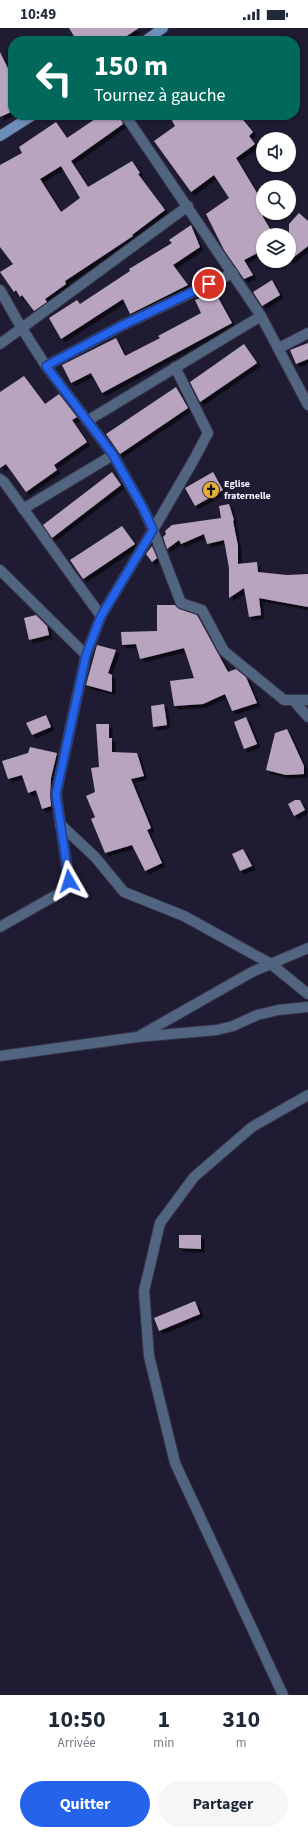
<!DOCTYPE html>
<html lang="fr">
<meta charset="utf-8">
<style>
body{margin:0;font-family:"Source Sans 3",sans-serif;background:#f6f6f7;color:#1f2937;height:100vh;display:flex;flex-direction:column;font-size:15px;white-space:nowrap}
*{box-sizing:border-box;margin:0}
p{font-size:13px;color:#747a83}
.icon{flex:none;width:22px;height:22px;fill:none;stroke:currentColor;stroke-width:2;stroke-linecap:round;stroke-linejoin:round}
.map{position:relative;height:1667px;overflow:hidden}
.panel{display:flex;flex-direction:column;background:#fff;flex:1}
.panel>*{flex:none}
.guide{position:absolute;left:8px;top:8px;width:292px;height:84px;border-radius:16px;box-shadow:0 1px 3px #0004;background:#00695c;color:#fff;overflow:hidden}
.tools{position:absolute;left:256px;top:104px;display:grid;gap:8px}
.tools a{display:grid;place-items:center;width:40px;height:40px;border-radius:50%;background:#fff;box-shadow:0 1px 3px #0004;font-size:20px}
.pin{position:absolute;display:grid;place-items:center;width:34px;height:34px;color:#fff;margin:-17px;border:2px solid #fff;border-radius:50%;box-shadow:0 1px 4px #0007}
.me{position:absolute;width:44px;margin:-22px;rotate:354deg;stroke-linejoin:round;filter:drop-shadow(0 0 3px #0008)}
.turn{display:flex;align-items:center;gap:14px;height:84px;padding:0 20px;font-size:18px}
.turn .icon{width:52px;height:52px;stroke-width:2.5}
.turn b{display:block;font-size:28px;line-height:34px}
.eta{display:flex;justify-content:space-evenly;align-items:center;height:68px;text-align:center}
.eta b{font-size:24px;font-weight:700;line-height:28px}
.button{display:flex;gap:8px;margin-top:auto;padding:8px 20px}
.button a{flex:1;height:46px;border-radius:24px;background:#2563eb;color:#fff;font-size:16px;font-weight:700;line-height:46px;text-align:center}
.button a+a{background:#f6f6f7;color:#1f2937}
.status{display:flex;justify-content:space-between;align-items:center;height:28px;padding:0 20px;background:#fff;direction:ltr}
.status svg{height:11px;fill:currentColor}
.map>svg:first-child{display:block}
.building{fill:#b9a4bf;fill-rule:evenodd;filter:url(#shadow)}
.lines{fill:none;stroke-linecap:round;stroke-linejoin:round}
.street-casing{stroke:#38354a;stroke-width:12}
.secondary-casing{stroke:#38354a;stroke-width:12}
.street{stroke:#516581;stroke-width:10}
.secondary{stroke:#6e8ebb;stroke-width:10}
.route-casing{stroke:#184099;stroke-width:10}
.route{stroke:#2563eb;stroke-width:7}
.labels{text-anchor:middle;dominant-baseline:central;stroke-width:4;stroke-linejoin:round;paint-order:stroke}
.poi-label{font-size:10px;font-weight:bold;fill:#f4f4fe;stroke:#1e1b32;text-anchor:start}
</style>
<div class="status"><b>10:49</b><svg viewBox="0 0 49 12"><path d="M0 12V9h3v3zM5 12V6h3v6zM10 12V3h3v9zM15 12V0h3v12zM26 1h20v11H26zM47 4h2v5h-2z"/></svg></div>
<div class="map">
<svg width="308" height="1667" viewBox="0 0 308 1667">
<defs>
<filter id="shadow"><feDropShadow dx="3.5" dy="3.5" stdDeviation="0" flood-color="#0009"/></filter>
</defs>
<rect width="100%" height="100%" fill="#1e1b32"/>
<!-- building -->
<g class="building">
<polygon points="69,0 139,0 119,13 77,13"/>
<polygon points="0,24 13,51 13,83 0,89"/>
<path d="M101,87H119L123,96L71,133L88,159L132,133L140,145L138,146L165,182L132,207L133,208L65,253L66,256L45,271L47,274L34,283L22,267L20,269L16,262L14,264L0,244L13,236L0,219V137L22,125L19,119L56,94L67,110ZM61,138L80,170L61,184L40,151Z"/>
<polygon points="169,87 239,87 253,104 249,108 255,116 236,130 263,175 263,189 273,206 263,207 263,222 244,232 253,247 244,251 224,222 206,186 229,170 214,147 191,164 154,113 175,98"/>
<polygon points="299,185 308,193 308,218 289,233 289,196"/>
<polygon points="191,197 200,219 173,237 188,257 130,286 123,271 61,311 49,290 77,272 80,276 130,243 129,241 172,215 169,212"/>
<polygon points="272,252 280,267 262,278 253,264"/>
<polygon points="215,264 232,295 102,365 91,345 71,355 62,337 116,310 125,328 160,310 158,308 201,285 195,272"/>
<polygon points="308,315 308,331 296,336 290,322"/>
<polygon points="244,316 257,335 200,374 190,354"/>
<polygon points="24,348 45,376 59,366 77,389 72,392 87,414 54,437 57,442 26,464 6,436 0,440 0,364"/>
<polygon points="176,359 188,380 120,426 106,406"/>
<polygon points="112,444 121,457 52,510 43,497"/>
<polygon points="213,444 223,462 195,478 185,460"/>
<polygon points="229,476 234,492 233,493 238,518 238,536 257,534 258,544 287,547 308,546 308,579 259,570 261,587 249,589 244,560 229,570 229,540 224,512 207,516 204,506 181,516 179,512 167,521 163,509 166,506 165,503 172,497 221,490 219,478"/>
<polygon points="122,498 135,516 83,551 70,532"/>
<polygon points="152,518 157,530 152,534 146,526"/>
<polygon points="157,577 175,577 179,581 197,587 228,644 236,641 246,649 257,675 232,683 225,666 203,676 174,678 170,653 194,650 184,620 140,631 136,616 122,617 121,604 157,603"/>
<polygon points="36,587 47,598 49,607 29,612 24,590"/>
<polygon points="97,617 116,622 108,645 112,647 112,664 86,657"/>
<polygon points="164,676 167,697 153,699 151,678"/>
<polygon points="46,687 51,699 32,707 26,695"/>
<polygon points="246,689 257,716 244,721 234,694"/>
<polygon points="96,696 109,696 109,710 112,710 112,724 137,725 144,748 131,751 151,800 147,802 162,835 145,843 132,817 105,825 91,791 95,789 86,768 95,764 91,740 99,739"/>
<polygon points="287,701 304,738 304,746 286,747 266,742 275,705"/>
<polygon points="30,719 57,725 51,750 50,767 51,778 42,781 36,762 28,765 22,747 8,751 2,733 28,725"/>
<polygon points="295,772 300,772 305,782 294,788 288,776"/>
<polygon points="243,821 252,838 240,843 232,826"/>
<polygon points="179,1207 201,1207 201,1221 179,1220"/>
<polygon points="195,1273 200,1286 159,1303 154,1290"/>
</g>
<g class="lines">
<!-- street casing -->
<g class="street-casing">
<g id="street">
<polyline points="125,87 261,288 308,377"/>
<polyline points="0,262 21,299 46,338 113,427 143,480 153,502 101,588 86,627 56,766 69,853 65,862 0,899"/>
<polyline points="0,316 188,178"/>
<polyline points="279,320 308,305"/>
<polyline points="46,338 119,299 233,245"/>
<polyline points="175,339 208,405 192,435 153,502 181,575 202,582 224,623 284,672 308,672"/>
<polyline points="87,393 261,288"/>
<polyline points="0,451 4,454 101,588"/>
<polyline points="23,481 113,427"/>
<polyline points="0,542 86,627"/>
<polyline points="294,673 308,689"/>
<polyline points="60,796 95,829 124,864 184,888 271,936 308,966"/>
<polyline points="141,1007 252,944 308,920"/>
<polyline points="0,1028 137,1009 217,1002 233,998 257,987 278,982 308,979"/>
<polyline points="283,1667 175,1435 149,1328 144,1263 160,1195 194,1149 252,1099 308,1067"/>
</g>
</g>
<!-- secondary casing -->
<g class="secondary-casing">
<g id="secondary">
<polyline points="145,13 163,0"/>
<polyline points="0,108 33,87"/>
</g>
</g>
<!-- street -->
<use href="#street" class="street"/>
<!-- secondary -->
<use href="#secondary" class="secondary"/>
</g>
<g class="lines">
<!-- route casing -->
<g class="route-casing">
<polyline id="route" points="69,853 56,766 86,627 101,588 153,502 143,480 113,427 46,338 119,299 209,256"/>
</g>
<!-- route -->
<use href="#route" class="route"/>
</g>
<!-- icons -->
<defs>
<g id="church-disc" transform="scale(0.9)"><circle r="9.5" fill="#e3ae35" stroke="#1e1b32"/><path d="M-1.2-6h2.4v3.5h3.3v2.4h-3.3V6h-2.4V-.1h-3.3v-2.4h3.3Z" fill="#111"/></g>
</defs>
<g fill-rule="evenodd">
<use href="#church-disc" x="211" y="462"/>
</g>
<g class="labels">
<!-- poi labels -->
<g class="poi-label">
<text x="224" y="456">Eglise<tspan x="224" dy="12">fraternelle</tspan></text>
</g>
</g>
</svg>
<div class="tools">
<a><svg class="icon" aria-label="sound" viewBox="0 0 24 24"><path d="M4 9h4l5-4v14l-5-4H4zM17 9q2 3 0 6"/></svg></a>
<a><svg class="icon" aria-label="search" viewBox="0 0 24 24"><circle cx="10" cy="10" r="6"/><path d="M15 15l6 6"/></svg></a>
<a><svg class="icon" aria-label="layers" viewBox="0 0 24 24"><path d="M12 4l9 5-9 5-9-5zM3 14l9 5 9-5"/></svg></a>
</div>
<div class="pin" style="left:209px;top:256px;background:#d93025"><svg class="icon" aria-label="arrive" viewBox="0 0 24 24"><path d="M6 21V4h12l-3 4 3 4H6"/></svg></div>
<svg class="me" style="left:69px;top:853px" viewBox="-20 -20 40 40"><path d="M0-17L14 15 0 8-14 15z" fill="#2563eb" stroke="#fff" stroke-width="4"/></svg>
<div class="guide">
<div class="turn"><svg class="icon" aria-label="left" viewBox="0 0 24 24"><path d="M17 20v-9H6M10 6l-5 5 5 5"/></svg><div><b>150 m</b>Tournez à gauche</div></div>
</div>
</div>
<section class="panel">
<div class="eta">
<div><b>10:50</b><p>Arrivée</p></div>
<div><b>1</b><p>min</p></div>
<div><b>310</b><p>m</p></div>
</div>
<div class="button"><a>Quitter</a><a>Partager</a></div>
</section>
